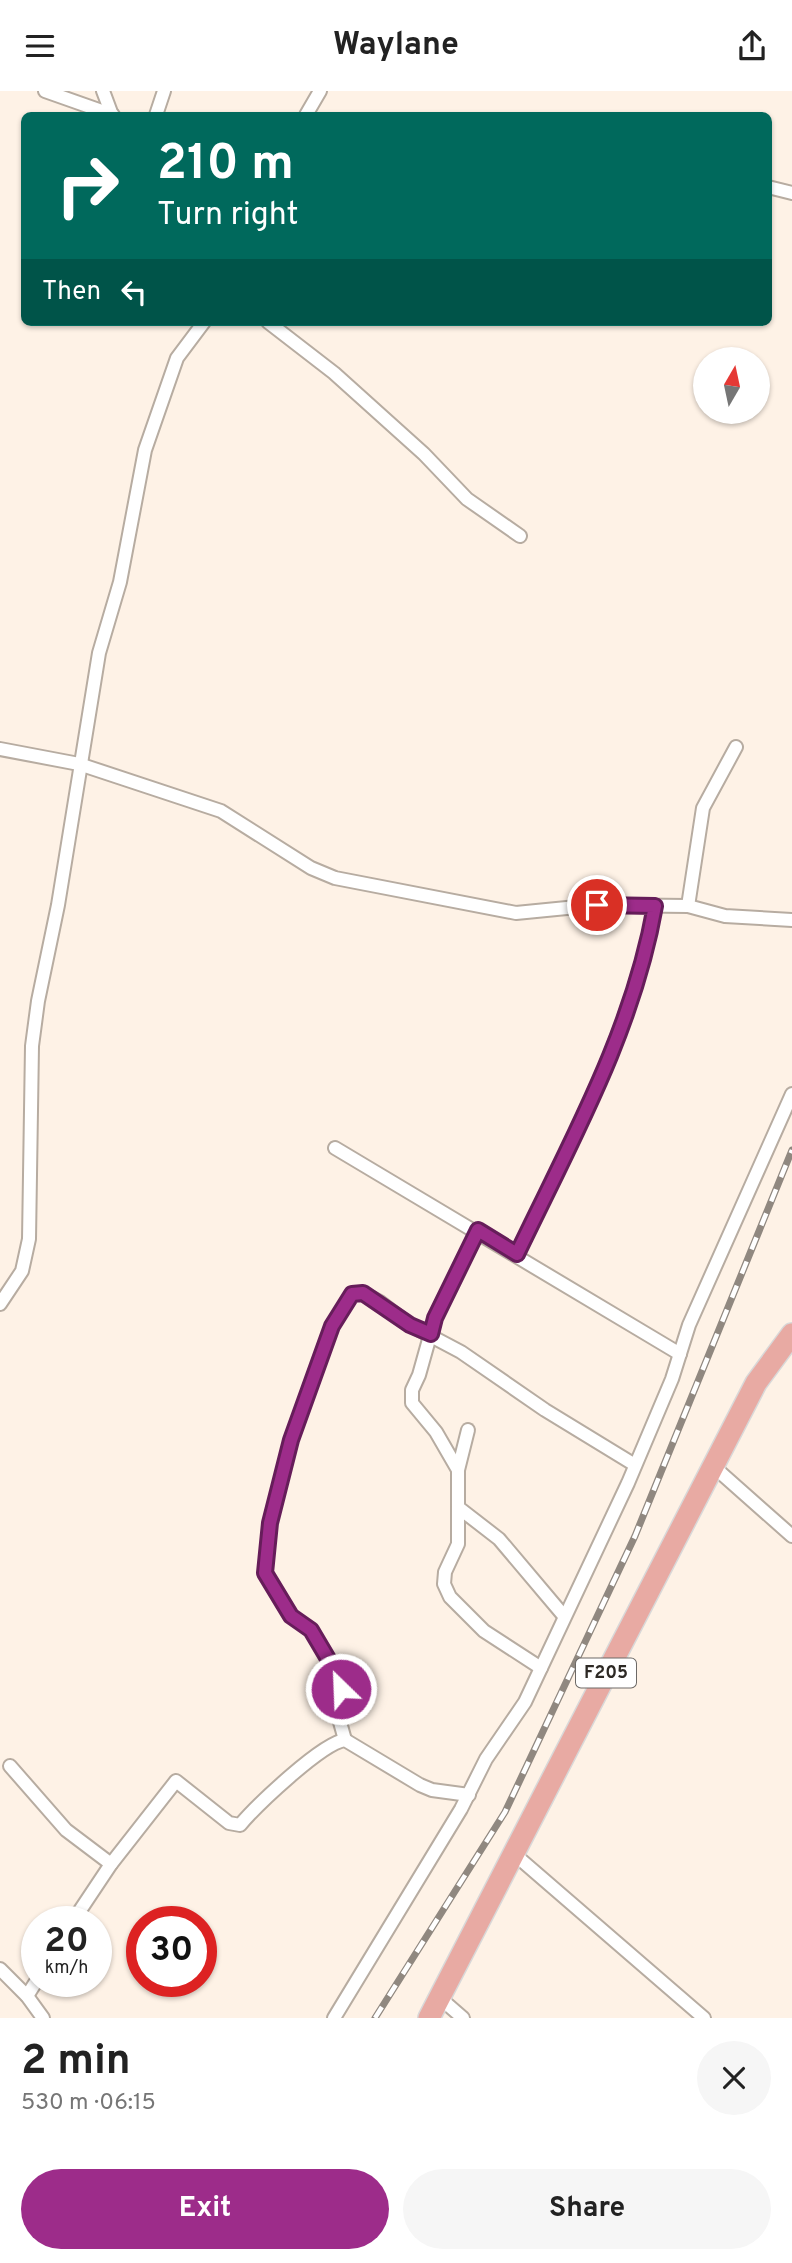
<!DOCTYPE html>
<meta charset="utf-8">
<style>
body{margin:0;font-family:Overpass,sans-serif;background:#f6f6f6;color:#222;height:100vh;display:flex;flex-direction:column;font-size:26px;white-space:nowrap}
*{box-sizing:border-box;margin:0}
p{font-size:23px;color:#767676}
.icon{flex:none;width:38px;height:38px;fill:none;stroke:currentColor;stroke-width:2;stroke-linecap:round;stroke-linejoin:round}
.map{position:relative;height:1927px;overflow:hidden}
.sheet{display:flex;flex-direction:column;background:#fff;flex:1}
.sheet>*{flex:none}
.guide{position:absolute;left:21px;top:21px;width:751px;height:214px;border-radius:10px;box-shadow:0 2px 5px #0004;background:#00695c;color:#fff;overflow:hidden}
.needle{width:46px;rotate:9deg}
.controls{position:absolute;left:693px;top:256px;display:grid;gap:14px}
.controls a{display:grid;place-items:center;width:77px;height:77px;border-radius:50%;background:#fff;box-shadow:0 2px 5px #0004;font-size:35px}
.speed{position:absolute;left:21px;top:1815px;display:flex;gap:14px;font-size:35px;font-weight:700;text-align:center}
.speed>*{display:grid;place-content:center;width:91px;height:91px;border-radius:50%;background:#fff;box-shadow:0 2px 5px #0004;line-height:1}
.speed small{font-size:18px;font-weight:400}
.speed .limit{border:10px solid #d22;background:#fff;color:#111}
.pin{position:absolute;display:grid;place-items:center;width:60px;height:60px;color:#fff;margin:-30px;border:4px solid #fff;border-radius:50%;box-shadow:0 2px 7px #0007}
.me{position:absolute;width:77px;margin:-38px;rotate:336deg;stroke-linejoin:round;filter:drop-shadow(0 0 5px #0008)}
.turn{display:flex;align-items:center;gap:24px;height:147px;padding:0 21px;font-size:32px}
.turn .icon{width:91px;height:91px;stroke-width:2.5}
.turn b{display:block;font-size:49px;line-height:60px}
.then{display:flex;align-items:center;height:66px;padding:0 21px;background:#0003;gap:14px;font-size:26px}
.round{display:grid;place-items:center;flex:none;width:74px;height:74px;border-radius:37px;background:#f6f6f6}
.summary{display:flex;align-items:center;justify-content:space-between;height:119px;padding:0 21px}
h1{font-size:42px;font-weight:700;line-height:52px}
.cta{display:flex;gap:14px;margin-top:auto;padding:14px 21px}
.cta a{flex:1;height:80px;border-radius:42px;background:#9d2c8a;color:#fff;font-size:28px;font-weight:700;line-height:80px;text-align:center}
.cta a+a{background:#f6f6f6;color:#222}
header{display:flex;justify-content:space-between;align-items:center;height:91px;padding:0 21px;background:#fff;font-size:32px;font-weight:700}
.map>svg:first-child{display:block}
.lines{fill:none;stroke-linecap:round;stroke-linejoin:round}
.street-casing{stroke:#b7aca1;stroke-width:16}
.primary-casing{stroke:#d9d8d8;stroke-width:24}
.street{stroke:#fff;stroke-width:12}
.primary{stroke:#e8aaa3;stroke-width:21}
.rail-casing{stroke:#908880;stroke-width:7}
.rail{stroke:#fff;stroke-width:4.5;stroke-dasharray:13;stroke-linecap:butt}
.route-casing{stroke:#661d5a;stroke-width:18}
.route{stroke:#9d2c8a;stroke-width:12}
.labels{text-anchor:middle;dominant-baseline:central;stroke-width:7;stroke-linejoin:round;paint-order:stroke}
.shield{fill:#fff;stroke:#6c6966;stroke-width:2}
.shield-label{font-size:18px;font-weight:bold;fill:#2d2924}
</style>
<header><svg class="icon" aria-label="menu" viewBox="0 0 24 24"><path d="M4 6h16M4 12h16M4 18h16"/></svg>Waylane<svg class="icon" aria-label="share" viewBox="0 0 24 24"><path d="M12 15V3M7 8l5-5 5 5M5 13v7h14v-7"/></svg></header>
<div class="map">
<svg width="792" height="1927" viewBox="0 0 792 1927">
<rect width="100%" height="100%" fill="#fef2e6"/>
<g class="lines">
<!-- street casing -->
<g class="street-casing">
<g id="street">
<polyline points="45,0 113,24"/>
<polyline points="103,0 112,24"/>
<polyline points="156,24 164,0"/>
<polyline points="306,24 320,0"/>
<polyline points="768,96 792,102"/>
<polyline points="268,231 334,282 424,363 467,408 520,445"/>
<polyline points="0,658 79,673 221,720 311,777 335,787 516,822 597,814 688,815 725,825 792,829"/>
<polyline points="688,815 703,717 736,656"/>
<polyline points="335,1057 680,1263"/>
<polyline points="478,1139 435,1227 419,1284 412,1299 412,1312 436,1341 458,1379 458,1453 445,1481 444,1493 450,1506 484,1540 541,1577"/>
<path d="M517,1163C571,1049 632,940 655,815"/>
<polyline points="0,1213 22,1180 29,1148 32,955 38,910 58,814 99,562 120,491 145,359 177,267 204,231"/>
<polyline points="713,1375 792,1445"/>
<polyline points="458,1379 468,1339"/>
<polyline points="459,1417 499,1448 564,1525"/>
<polyline points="345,1649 338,1624 341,1599 337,1583 311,1539 291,1525 265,1482 270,1432 291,1349 332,1235 352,1203 363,1202 380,1211 410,1234 461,1261 545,1319 635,1374"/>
<polyline points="10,1675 66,1739 111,1773"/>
<polyline points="513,1762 704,1927"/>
<path d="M73,1830L111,1773L176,1690L229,1732L240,1734C257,1714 322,1652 345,1649L420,1694L432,1699L469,1704"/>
<polyline points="0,1878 27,1905 43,1927"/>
<polyline points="27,1905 37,1889"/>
<polyline points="440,1907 463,1927"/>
<polyline points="334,1927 461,1718 486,1668 525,1611 628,1392 672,1288 689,1234 792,1003"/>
</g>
</g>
<!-- primary casing -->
<g class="primary-casing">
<polyline id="primary" points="429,1927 756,1292 792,1243"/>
</g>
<!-- street -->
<use href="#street" class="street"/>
<!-- primary -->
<use href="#primary" class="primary"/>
<!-- rail casing -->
<g class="rail-casing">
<polyline id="rail" points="375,1927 505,1721 635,1445 792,1059"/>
</g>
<!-- rail -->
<use href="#rail" class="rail"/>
</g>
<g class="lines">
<!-- route casing -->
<g class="route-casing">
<path id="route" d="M341,1598L337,1583L311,1539L291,1525L265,1482L270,1432L291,1349L332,1235L352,1203L363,1202L410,1234L431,1243L435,1227L478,1139L517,1163C571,1050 633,940 655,815L597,814"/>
</g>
<!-- route -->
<use href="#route" class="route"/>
</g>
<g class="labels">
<!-- shield labels -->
<rect class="shield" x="576" y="1567.5" width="60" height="29" rx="5"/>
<g class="shield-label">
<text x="606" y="1582">F205</text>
</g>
</g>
</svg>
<div class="controls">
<a><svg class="needle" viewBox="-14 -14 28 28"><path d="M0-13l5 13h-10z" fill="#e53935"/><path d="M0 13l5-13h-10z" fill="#767676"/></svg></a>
</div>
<div class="speed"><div>20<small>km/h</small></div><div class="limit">30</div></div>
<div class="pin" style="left:597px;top:814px;background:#d93025"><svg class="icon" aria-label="arrive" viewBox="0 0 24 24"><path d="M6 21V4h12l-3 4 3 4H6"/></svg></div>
<svg class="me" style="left:341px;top:1598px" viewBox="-20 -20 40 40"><circle r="17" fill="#9d2c8a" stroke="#fff" stroke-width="3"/><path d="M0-11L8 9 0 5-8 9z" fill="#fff"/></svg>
<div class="guide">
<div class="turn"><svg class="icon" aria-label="right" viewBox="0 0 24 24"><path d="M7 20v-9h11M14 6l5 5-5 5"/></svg><div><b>210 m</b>Turn right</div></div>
<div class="then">Then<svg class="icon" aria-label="left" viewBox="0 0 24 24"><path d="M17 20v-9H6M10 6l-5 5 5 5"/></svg></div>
</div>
</div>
<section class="sheet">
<div class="summary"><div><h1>2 min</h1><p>530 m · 06:15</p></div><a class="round"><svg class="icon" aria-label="close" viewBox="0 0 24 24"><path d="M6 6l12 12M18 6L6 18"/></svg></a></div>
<div class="cta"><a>Exit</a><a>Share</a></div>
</section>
